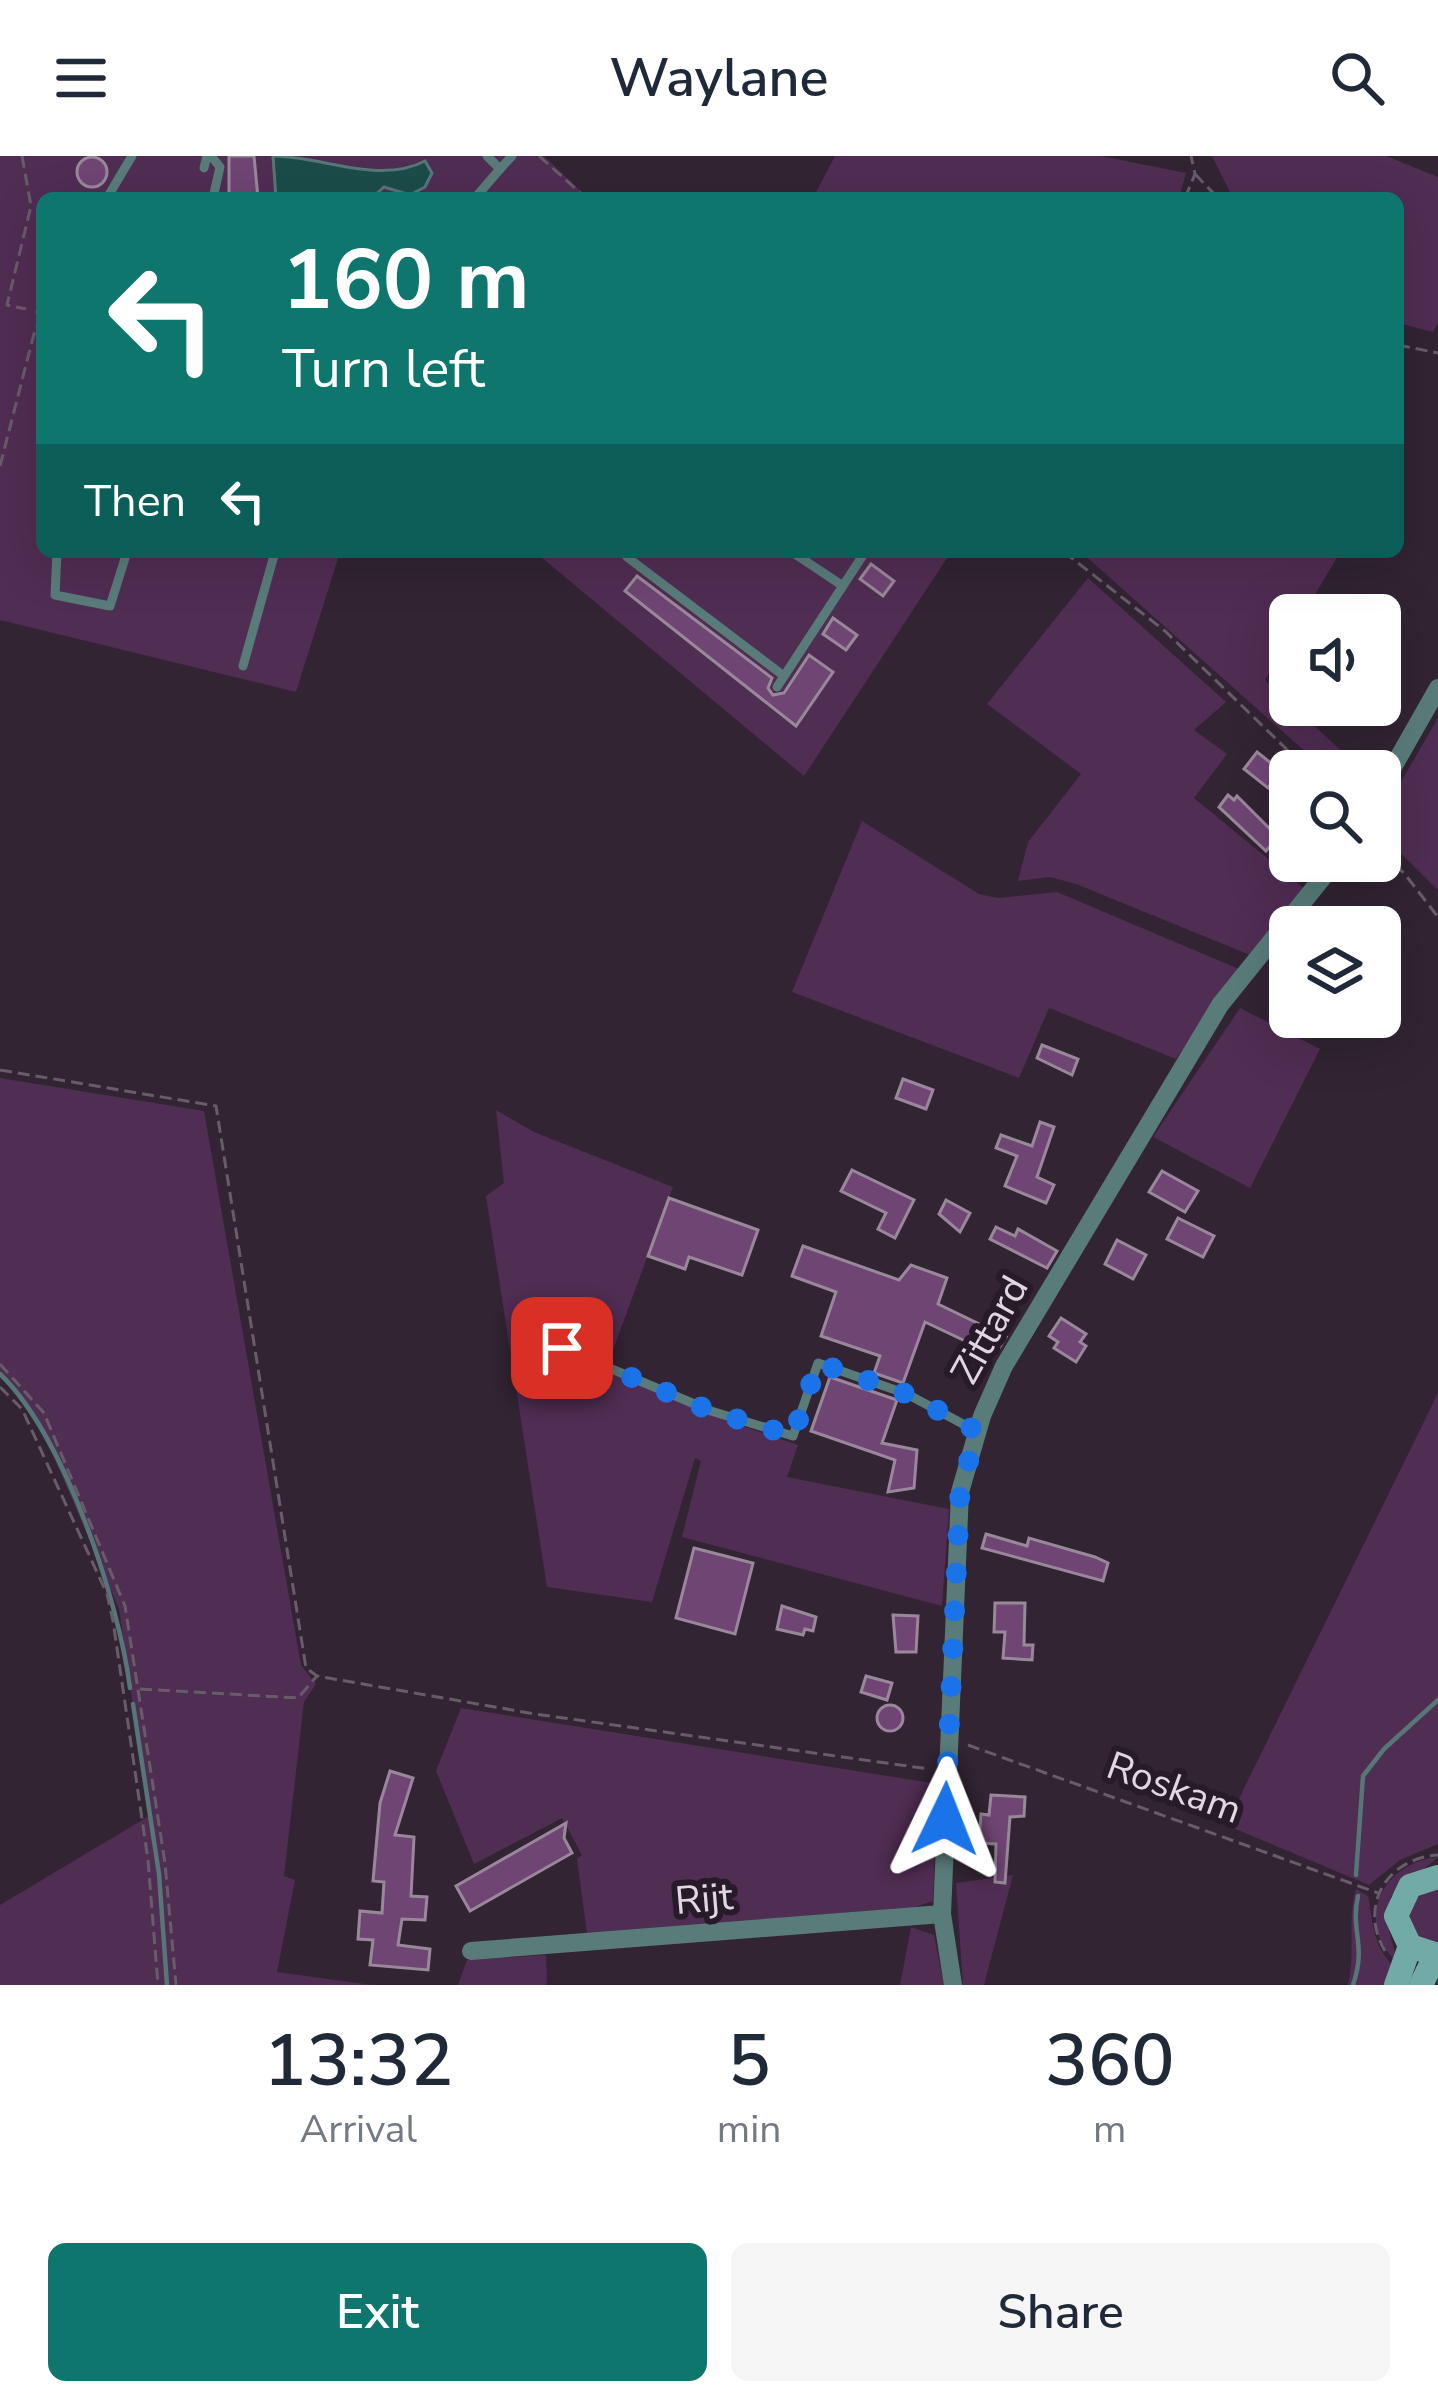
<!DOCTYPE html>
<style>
body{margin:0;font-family:"Nunito Sans",sans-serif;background:#f6f6f7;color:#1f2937;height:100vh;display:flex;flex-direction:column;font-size:45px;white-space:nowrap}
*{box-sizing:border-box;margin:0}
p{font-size:39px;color:#747a83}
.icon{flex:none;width:66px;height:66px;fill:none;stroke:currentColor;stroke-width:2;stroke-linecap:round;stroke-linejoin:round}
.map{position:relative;height:1829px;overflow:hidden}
.drawer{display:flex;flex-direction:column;background:#fff;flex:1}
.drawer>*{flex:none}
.top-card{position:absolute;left:36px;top:36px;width:1368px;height:366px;border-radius:18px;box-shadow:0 12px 48px #0002;background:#0f766e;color:#fff;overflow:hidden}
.fabs{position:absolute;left:1269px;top:438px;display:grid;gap:24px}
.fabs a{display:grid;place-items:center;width:132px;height:132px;border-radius:18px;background:#fff;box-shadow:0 12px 48px #0002;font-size:60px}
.pin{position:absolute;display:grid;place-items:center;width:102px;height:102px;color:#fff;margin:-51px;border-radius:24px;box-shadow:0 6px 18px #0006}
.me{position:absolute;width:132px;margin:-66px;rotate:2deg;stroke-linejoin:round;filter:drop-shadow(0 0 9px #0008)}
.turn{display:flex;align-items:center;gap:42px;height:252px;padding:0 48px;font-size:54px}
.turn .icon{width:156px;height:156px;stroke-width:2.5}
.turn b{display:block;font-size:84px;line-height:102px}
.then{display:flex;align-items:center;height:114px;padding:0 48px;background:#0003;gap:24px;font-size:45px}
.eta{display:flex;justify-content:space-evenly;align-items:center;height:204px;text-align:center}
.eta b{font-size:72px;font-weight:600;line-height:84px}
.button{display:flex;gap:24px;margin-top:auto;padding:24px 48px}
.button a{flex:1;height:138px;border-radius:18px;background:#0f766e;color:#fff;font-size:48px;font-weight:600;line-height:138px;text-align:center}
.button a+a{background:#f6f6f7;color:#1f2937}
header{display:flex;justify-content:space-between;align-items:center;height:156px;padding:0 48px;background:#fff;font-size:54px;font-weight:600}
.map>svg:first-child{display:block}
.green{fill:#502d53}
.water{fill:#1b4c4a;stroke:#567677;stroke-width:3}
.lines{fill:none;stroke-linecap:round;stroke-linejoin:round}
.stream{stroke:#567677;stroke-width:4.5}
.building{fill:#6f4573;stroke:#99889a;stroke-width:3}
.path{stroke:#695c6a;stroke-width:3;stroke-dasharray:12 6;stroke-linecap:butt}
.lane{stroke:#597c7a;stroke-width:9}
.street{stroke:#597c7a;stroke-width:18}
.secondary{stroke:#71aaa7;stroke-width:24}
.route{stroke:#1a73e8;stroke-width:21;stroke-dasharray:0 37.8}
.labels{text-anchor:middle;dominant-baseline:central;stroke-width:12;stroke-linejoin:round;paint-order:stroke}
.street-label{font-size:39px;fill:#e0d7e1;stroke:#281b29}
</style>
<header><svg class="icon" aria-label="menu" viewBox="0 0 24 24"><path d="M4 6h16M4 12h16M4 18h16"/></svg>Waylane<svg class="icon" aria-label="search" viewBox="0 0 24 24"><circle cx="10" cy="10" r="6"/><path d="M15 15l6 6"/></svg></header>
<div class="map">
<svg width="1438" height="1829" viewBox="0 0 1438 1829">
<rect width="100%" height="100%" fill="#322433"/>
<!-- green -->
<g class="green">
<polygon points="0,0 544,0 588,42 42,42 42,396 340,396 296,536 0,464"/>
<polygon points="835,0 1101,0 1186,17 1179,42 813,42"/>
<polygon points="1212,0 1386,0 1438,21 1438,166 1433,176 1398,167 1398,42 1233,42"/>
<polygon points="535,396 951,396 804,620"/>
<polygon points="1081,396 1340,396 1303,459 1290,459 1290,481 1265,524 1363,615 1327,615"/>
<polygon points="1088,422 1226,546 1194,574 1227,598 1194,642 1306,734 1250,799 1076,728 1050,721 1018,725 1028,686 1081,618 987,548"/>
<polygon points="1438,562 1438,734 1380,677 1380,662"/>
<polygon points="862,665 979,738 998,742 1057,736 1239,813 1176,903 1049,852 1019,922 792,836"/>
<polygon points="1240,852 1320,893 1250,1032 1153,981"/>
<polygon points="0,922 204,955 301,1509 316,1528 304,1546 284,1720 295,1724 277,1816 372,1829 0,1829 0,1749 149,1660 119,1453 39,1266 0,1215"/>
<polygon points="496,954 534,976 673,1031 606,1213 703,1256 798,1289 787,1321 949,1353 942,1450 682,1381 701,1305 695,1302 652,1446 547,1431 486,1040 504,1027"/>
<polygon points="1438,1237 1438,1688 1400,1704 1369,1729 1226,1669"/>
<polygon points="461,1552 932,1627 937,1635 933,1745 915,1751 587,1778 577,1703 582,1699 562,1662 474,1708 436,1615"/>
<path d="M1438,1701L1391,1740L1387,1768L1398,1807C1352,1766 1383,1706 1438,1701Z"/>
<polygon points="1013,1719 984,1829 963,1829 956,1727"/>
<path d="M1438,1731V1787L1417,1782C1400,1756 1410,1739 1438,1731Z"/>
<path d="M1356,1733L1368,1740C1374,1770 1372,1789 1396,1813L1391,1829H1348C1356,1794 1347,1762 1356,1733Z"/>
<polygon points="911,1771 934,1779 944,1829 900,1829"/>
<polygon points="546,1799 547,1829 458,1829 467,1804"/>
</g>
<!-- water -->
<path class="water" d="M273,0C322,0 379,29 425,5L432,17L425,31L410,39L384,31L372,42H276Z"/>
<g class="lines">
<!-- stream -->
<g class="stream">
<path d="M0,1218C64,1279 119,1445 130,1532"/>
<polyline points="133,1548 159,1718 167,1829"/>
<polyline points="1356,1719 1363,1620 1384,1593 1438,1544"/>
<path d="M1353,1829C1367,1788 1350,1776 1358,1740"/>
</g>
</g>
<!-- building -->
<g class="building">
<polygon points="229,0 254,0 258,42 229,42"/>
<circle cx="92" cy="16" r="15"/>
<polygon points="871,408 894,425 883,440 860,423"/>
<polygon points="637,420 772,522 768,532 773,539 784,537 809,499 833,516 796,570 625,435"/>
<polygon points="833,462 857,479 846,494 823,478"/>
<polygon points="1257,596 1281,615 1268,632 1244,613"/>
<polygon points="1228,639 1234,644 1237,640 1269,672 1281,658 1290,666 1266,695 1219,651"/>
<polygon points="1042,889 1078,903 1072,919 1037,902"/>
<polygon points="903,923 933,934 926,953 896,942"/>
<polygon points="1040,966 1054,971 1037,1021 1054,1029 1046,1047 1005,1030 1017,1000 996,992 1001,979 1032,990"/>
<polygon points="852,1014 914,1044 895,1082 878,1073 886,1057 841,1035"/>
<polygon points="1162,1015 1198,1035 1185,1056 1149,1036"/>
<polygon points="669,1042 758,1074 742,1119 689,1101 685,1113 648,1100"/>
<polygon points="946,1044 970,1057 960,1076 939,1058"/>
<polygon points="1178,1062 1214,1080 1203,1101 1167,1083"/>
<polygon points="996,1071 1015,1080 1018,1073 1057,1095 1047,1112 990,1083"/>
<polygon points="1117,1084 1146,1099 1133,1123 1105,1108"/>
<polygon points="803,1090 899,1124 911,1109 947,1122 938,1148 1006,1181 995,1199 925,1166 903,1227 874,1217 880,1200 821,1180 836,1136 792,1120"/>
<polygon points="1061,1162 1086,1178 1080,1186 1086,1190 1076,1206 1054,1192 1058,1186 1049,1180"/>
<polygon points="830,1221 897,1244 882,1287 917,1294 914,1332 888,1336 895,1304 811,1275"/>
<polygon points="986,1378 1027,1390 1029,1382 1095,1401 1108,1407 1103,1425 982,1392"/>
<polygon points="694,1392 753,1407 735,1478 676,1462"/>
<polygon points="995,1447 1025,1447 1024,1489 1033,1489 1032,1504 1003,1502 1005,1476 994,1476"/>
<polygon points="782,1450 816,1461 813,1475 805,1473 803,1479 777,1473"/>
<polygon points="893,1459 918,1460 916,1496 896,1496"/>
<polygon points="866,1520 892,1527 887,1544 861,1536"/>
<circle cx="890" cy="1562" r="13"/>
<polygon points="390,1615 413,1622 395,1679 414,1681 411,1740 427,1741 425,1764 402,1763 398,1789 430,1793 428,1814 370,1809 373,1784 358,1783 360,1755 382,1757 384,1726 373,1725 380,1647"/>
<polygon points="991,1639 1025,1641 1024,1660 1010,1661 1005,1727 995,1726 996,1688 979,1687 981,1658 989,1659"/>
<polygon points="566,1667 564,1682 572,1697 470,1755 456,1730"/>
</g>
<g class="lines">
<!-- path -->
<g class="path">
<polyline points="22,0 31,50 7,149 26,153"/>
<polyline points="539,0 586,42"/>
<polyline points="1195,18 1218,42"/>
<polyline points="1185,42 1195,18 1191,0"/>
<polyline points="1398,189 1438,197"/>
<polyline points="0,310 36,170"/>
<polyline points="1064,396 1165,475 1309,615"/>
<polyline points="1380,698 1404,717 1438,761"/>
<polyline points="0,914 216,950 306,1512 317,1520 535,1558 929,1613"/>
<polyline points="0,1208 44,1257 125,1450 165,1707 176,1829"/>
<polyline points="0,1231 22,1253 107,1438 113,1465 148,1704 158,1829"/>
<polyline points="140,1533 298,1542 317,1520"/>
<polyline points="968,1589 1378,1737"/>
<path d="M1385,1795C1358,1750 1387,1702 1438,1699"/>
</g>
<!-- lane -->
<g class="lane">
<polyline points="211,0 220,11 213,42"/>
<polyline points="204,12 207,0"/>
<polyline points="500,13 512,0"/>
<polyline points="107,42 132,0"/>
<polyline points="475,42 500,13 487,0"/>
<polyline points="40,156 42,156"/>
<polyline points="57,396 55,439 110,450 127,396"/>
<polyline points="630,396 627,401 784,520"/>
<polyline points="792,396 843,430"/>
<polyline points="243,510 275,396"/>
<polyline points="777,531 865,396"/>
<polyline points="562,1192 711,1255 793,1280 818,1207 907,1238 976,1275"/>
</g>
<!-- street -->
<g class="street">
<polyline points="1380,634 1438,532"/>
<polyline points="471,1795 942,1758"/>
<polyline points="953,1829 942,1758 960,1336 982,1260 1004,1210 1220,849 1336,705"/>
</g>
<!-- secondary -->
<g class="secondary">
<polyline points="1438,1721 1410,1730 1396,1760 1410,1790 1438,1799"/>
<polyline points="1396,1829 1410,1790"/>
<polyline points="1421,1829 1435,1800"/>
</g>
</g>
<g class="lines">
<!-- route -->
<polyline class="route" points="562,1192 711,1255 793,1280 818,1207 907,1238 977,1275 960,1336 945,1663"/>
</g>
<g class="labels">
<!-- street labels -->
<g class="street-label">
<text transform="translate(990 1174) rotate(-61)">Zittard</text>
<text transform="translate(1174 1632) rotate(20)">Roskam</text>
<text transform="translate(704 1743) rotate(-5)">Rijt</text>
</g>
</g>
</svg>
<div class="fabs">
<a><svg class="icon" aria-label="sound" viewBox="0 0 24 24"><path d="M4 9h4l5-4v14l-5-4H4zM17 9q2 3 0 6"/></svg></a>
<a><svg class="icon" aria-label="search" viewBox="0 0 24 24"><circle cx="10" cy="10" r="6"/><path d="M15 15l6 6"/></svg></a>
<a><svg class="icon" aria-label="layers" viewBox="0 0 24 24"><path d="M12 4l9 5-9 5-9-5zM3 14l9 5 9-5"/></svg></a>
</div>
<div class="pin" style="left:562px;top:1192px;background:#d93025"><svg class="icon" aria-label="arrive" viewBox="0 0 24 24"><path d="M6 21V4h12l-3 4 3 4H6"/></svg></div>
<svg class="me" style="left:945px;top:1663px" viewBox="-20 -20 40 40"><path d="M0-17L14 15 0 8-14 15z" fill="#1a73e8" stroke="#fff" stroke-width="4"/></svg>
<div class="top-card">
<div class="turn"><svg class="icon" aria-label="left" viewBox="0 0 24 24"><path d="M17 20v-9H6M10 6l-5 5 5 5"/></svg><div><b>160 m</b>Turn left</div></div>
<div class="then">Then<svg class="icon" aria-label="left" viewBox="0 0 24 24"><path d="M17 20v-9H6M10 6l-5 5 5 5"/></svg></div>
</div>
</div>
<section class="drawer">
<div class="eta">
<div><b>13:32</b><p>Arrival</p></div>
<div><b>5</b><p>min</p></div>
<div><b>360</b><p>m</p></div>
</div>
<div class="button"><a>Exit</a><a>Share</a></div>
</section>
